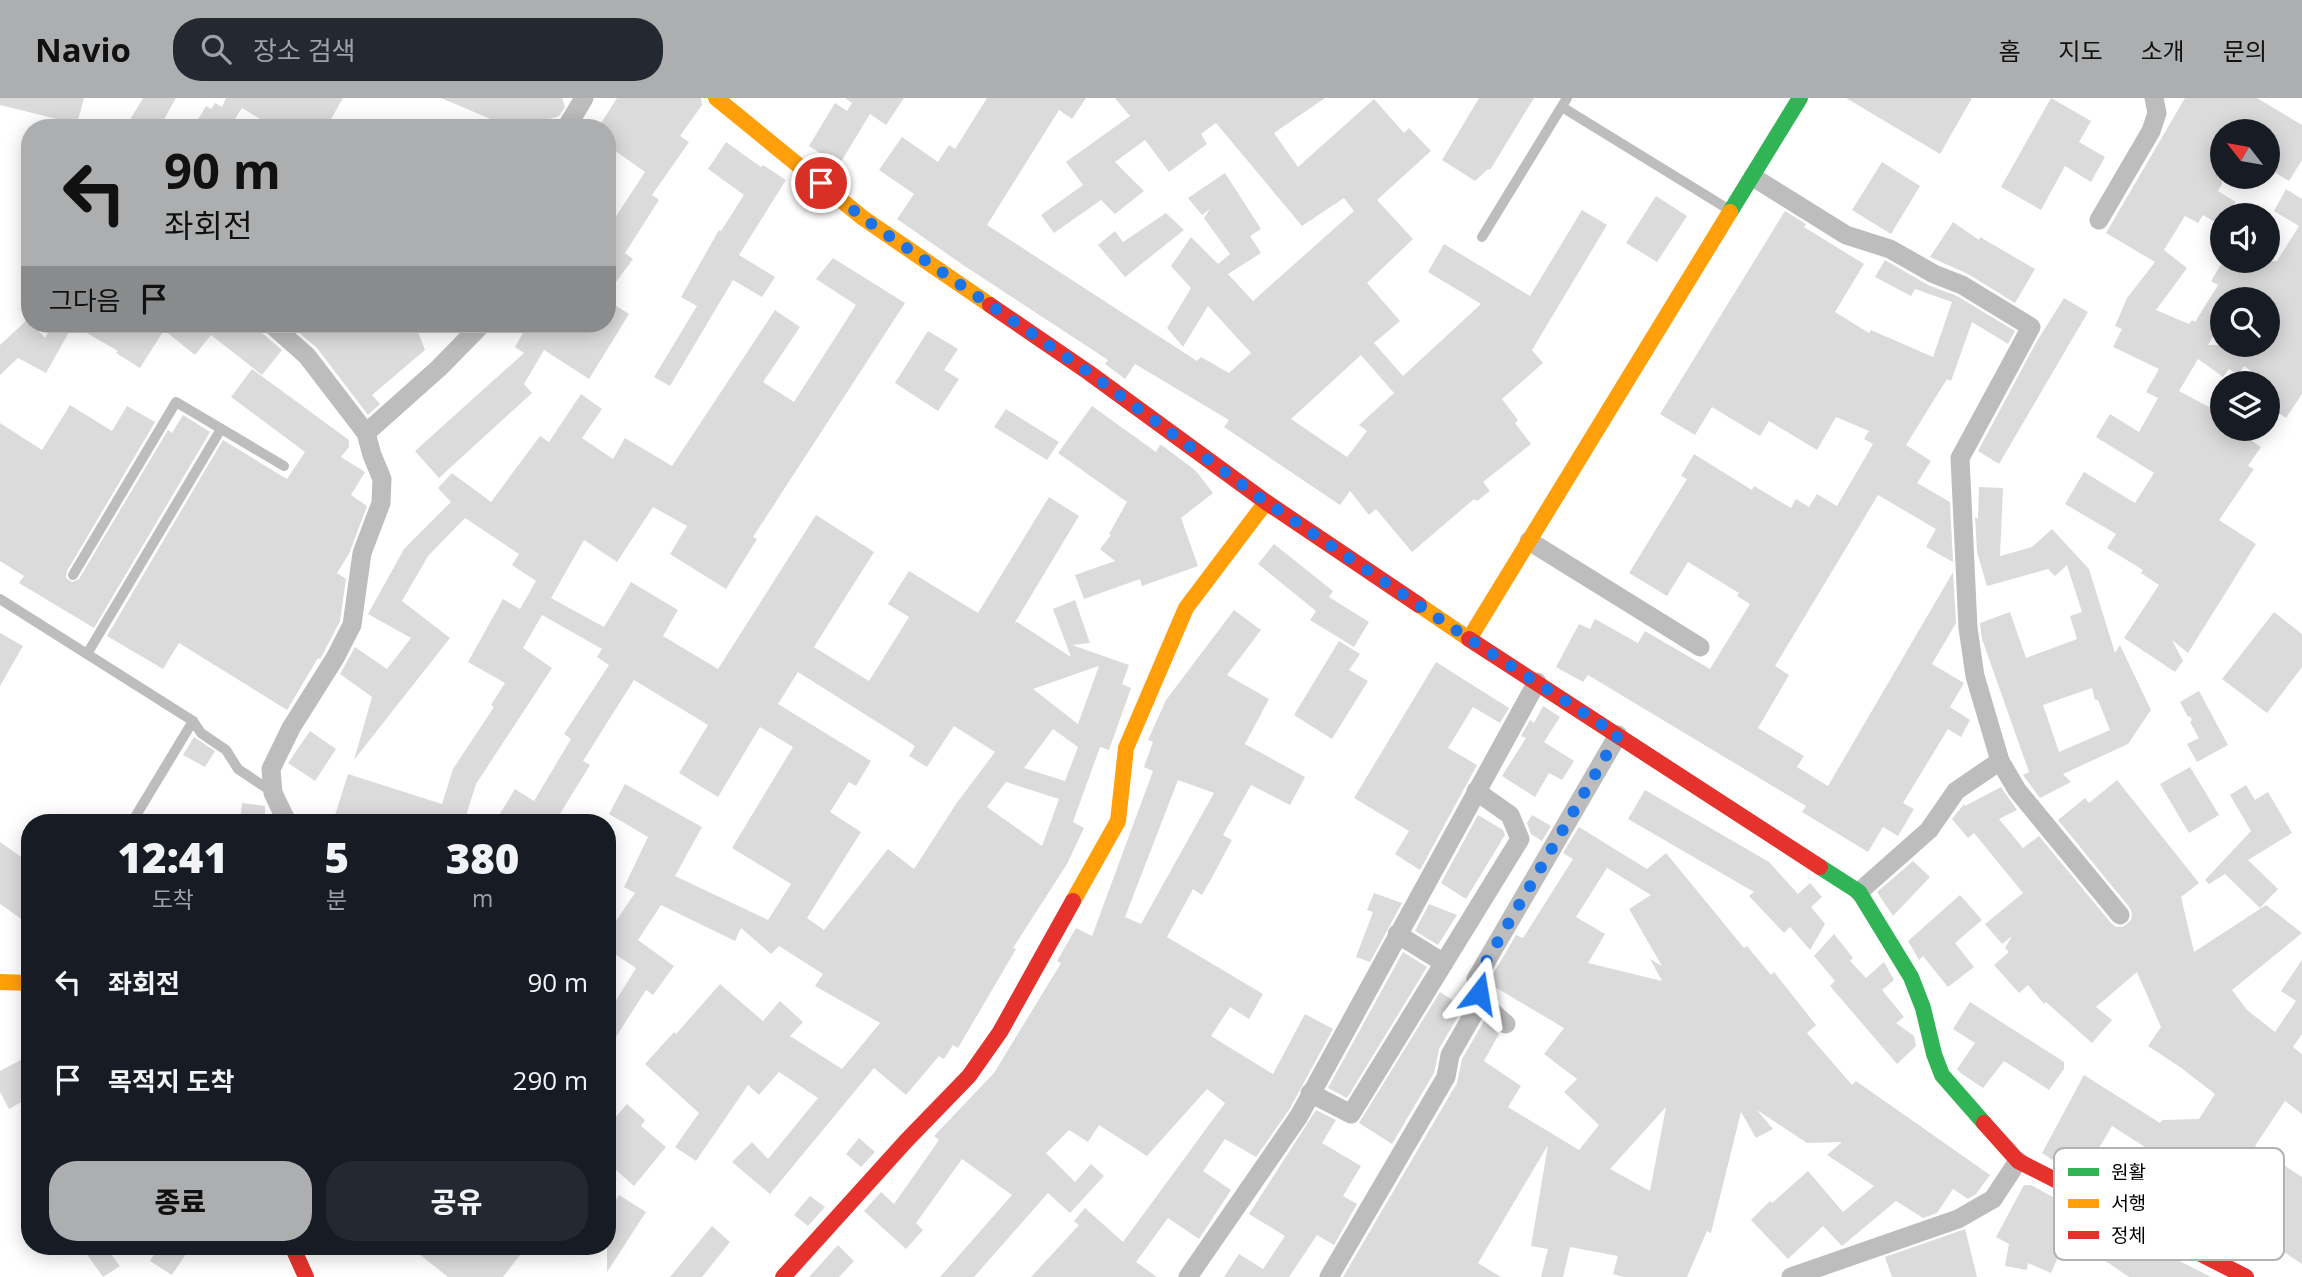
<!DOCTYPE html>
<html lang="ko">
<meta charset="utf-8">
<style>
body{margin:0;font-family:"Open Sans","Noto Sans KR",sans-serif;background:#242831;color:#f1f3f6;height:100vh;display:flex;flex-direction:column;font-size:26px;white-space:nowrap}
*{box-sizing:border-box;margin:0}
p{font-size:23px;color:#9ea1a6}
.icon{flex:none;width:38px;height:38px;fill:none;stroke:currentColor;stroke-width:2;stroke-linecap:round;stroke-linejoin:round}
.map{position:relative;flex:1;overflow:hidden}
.drawer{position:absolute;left:21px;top:716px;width:595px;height:441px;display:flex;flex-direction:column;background:#171b24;border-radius:28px;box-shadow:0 4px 18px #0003}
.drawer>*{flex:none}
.guide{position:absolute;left:21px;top:21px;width:595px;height:214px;border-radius:28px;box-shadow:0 4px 18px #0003;background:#adaeaf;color:#111;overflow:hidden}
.needle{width:46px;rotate:301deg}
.controls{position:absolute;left:2210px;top:21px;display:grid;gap:14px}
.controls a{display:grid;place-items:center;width:70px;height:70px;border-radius:50%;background:#171b24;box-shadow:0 4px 18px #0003;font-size:35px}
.pin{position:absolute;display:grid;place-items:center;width:60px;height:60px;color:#fff;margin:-30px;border:4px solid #fff;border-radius:50%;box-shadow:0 2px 7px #0007}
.me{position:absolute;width:77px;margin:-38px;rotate:14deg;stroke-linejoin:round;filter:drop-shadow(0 0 5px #0008)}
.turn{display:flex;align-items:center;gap:24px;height:147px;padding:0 28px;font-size:32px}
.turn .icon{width:91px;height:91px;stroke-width:2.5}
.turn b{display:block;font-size:49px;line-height:60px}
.then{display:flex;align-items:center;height:66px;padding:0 28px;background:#0003;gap:14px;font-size:26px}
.eta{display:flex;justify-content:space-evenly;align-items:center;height:119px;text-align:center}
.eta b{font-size:42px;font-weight:800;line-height:49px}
.primary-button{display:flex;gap:14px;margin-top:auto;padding:14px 28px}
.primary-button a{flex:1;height:80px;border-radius:28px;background:#adaeaf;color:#111;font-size:28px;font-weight:800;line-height:80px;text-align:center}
.primary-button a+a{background:#242831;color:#f1f3f6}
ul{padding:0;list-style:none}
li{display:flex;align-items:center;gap:21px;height:98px;padding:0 28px}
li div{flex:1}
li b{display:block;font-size:26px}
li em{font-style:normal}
header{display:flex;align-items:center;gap:42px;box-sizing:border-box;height:98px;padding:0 35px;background:#adaeaf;color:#111}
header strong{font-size:33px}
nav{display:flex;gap:38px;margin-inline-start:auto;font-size:24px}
.search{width:490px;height:63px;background:#242831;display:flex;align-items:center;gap:18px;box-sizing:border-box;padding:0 24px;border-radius:28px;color:#9ea1a6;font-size:26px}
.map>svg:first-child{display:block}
.building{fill:#dbdbdb;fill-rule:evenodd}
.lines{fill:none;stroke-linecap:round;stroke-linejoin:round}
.lane{stroke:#bdbdbd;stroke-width:10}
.street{stroke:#bdbdbd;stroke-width:19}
.fast{stroke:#30b455;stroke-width:16}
.slow{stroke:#ff9f0a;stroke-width:16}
.jam{stroke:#e5322d;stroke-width:16}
.route{stroke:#1a73e8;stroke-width:12;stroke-dasharray:0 21.6}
.key{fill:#fff;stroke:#b2b2b2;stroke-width:2}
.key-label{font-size:19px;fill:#000}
</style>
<header>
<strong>Navio</strong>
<div class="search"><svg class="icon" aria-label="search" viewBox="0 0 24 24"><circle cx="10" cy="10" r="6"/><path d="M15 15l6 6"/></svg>장소 검색</div>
<nav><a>홈</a><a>지도</a><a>소개</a><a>문의</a></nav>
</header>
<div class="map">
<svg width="2302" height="1179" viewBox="0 0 2302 1179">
<rect width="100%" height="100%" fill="#fff"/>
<!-- building -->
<g class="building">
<polygon points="0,0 84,0 77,26 0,7"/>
<polygon points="143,0 176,0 159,30 125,30"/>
<polygon points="226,0 343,0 326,30 275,30 242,10 233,24 242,30 193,30 206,8 211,11 215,5 222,9"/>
<polygon points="441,0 562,0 565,9 559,18 522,30 512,30"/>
<polygon points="617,0 701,0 702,7 680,38 689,44 652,97 659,102 625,155 633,161 607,196 607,132 645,74 607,47 607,30 598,30"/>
<polygon points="845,0 904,0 886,27 870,16 839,67 809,48 835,5 847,13 852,5"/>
<path d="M987,0H1086L1072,21L1059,12L987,127L1197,263L1201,259L1229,275L1251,255L1208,208L1183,249L1167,230L1191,190L1171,168L1191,139L1218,166L1230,156L1204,120L1210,111L1202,117L1188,100L1225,75L1261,131L1250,138L1261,155L1228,176L1253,203L1354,113L1344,100L1302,128L1216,25L1201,36L1207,46L1169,74L1145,42L1115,64L1144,93L1115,116L1101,102L1054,135L1041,117L1083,87L1066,64L1130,18L1115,0H1325L1274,35L1298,69L1374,1L1404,35L1409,30L1431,53L1377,102L1413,141L1367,185L1400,223L1374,245L1403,278L1481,206L1428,174L1444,146L1530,198L1582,112L1607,127L1532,252L1543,265L1502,301L1518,322L1515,325L1531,346L1483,384L1490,393L1477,403L1474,401L1412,454L1376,411L1369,417L1350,393L1340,407L1224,329L1229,322L1135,266L1125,281L1105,266L1108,262L963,167L897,121L914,96L879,72L902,39L938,64L949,47L955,51ZM1361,257L1394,295L1359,327L1367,333L1347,359L1291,321Z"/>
<polygon points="1479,0 1534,0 1490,72 1488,71 1475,83 1442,62"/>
<polygon points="1846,0 1972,0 1940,56"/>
<polygon points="2051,0 2091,23 2079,44 2105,59 2091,84 2065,68 2041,112 2001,89"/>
<path d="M2185,0H2257L2302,27V62L2289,83L2268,70V33H2222V86L2218,93L2236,104L2227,117H2222L2220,127L2203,117L2198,125L2185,118L2162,155L2164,152L2187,170L2156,212L2189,226L2192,222L2195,224L2218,187L2211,183L2223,163H2277L2299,128L2274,113L2286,91L2302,101V296L2286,320L2268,308V285L2244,268L2238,277L2229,271L2223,279L2198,261L2179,293L2211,310L2222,293V331H2234L2261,349L2248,368L2254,371L2219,422L2256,446L2188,555L2172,542L2183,563L2175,574L2124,540L2159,487L2141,475L2143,472L2107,450L2116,436L2065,406L2084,374L2135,405L2154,375L2096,339L2110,316L2139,334L2158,300L2146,294L2159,271L2113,249L2122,231L2115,228L2127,200L2155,164L2106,135ZM2222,201H2268V247H2208L2222,223Z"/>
<polygon points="726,44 761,69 763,67 786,82 739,157 775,179 762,199 733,182 670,288 654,279 697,208 681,199 719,132 721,133 744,97 708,71"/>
<polygon points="1882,64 1920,88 1891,136 1852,112"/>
<polygon points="1656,98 1687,118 1657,164 1626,145"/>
<polygon points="1785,113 1806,126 1804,129 1864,166 1835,214 1869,235 1871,232 1933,259 1952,204 1915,191 1911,198 1875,179 1885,162 1928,187 1957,198 2015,233 2008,246 1972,224 1951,283 1947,281 1906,347 1931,363 1917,385 1950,404 1953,464 1926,449 1936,431 1878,397 1775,568 1789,577 1758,630 1804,658 1797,669 1828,688 1953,474 1956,525 1932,566 1964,585 1950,609 1970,622 1961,639 1948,631 1903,705 1914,711 1898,738 1883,729 1868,754 1802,714 1806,708 1588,577 1583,584 1556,569 1579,526 1590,531 1595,521 1638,545 1645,533 1710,571 1750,506 1737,498 1739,495 1688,464 1667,498 1629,475 1687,381 1681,378 1694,356 1752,392 1754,388 1791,410 1796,401 1809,409 1817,396 1837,408 1873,346 1864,341 1869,333 1836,319 1817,352 1769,323 1760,338 1712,309 1695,337 1660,316"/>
<polygon points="1166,115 1184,132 1125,179 1098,147 1115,133 1123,144"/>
<polygon points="1953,124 1979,142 1980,139 2035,171 2015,205 1968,176 1930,159"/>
<path d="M833,160L905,205L753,439L757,441L726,491L670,456L687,428L653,409L617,464L584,442L551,500L604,529L631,484L678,512L663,538L718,571L816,417L874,454L814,549L869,583L909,519L888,506L909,473L978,515L1049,399L1079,418L1014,526L1017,524L1071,559L1053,511L1075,502L1090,545L1072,547L1129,567L1122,586L1131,590L1109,652L1100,649L1073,724L1084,730L1067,766L1013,850L1016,851L958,950L953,947L944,961L939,958L906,997L874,970L770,1096L732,1064L752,1044L768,1061L818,1000L779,974L759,997L748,987L696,1063L675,1049L699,1015L645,966L674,934L676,936L720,886L763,923L780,903L803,924L790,938L842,971L880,925L815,888L823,876L779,848L771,856L741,830L735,843L661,807L638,842L674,868L653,897L646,892L607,953V917L636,870L607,851V836L635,795L624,789L648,739L609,716L625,686L702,729L675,778L768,822L791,786L732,750L793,649L760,629L718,699L679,675L708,627L634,582L583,663L590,667L555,724H495L515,691L534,703L571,641L564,636L609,567L597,559L602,551L542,517L523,550L552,570L476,686L464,724H393L366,716L364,724H358L335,717L348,676L442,706L453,671L494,609L491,607L505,585L468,564L503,501L520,511L536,483L512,467L519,456L465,420L428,458L402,503L450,540L354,662L372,599L340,576L355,549L387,571L411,540L368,516L404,451L451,404L438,390L452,375L491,404L540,338L549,344L581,296L602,311L582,340L613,361L625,340L672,368L775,212L800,229L763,284L794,304L856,207L816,181ZM1099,568L1078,626L1033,591L1090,571ZM798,574L915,648L909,658L927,669L954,628L995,654L956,706L914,771L888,751L824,832L807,820L861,734L830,714L849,684L856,688L871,663L778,606ZM1053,631L1078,649L1065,683L1024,670ZM1006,684L1059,701L1042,748L987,709Z"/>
<polygon points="2064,200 2088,214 1999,366 1978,353 2037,243"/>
<polygon points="607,202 629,216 589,281 544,252 524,286 532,295 439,380 415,353 524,255 515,249 528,226 607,226"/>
<polygon points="28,221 45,240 53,226 259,226 262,235 282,252 262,277 211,237 195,257 164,232 140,270 116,255 118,253 73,227 46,275 18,260 0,277 0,247"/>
<polygon points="289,226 415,226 425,252 372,297 380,306 368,317 317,250"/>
<polygon points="928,233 958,251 944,272 959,281 938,313 895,285"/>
<polygon points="252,271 349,342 349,349 341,359 365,374 351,397 367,408 349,456 337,475 346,481 340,523 324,554 320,561 318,560 287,612 179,545 163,571 107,538 223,342 287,381 305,354 231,299"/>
<polygon points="70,307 112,333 127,308 155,324 67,473 66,480 72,484 79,481 168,332 172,335 183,317 210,334 94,530 19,485 24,478 0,463 0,325 42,352"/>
<polygon points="1092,308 1156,354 1160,347 1163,348 1196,373 1213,395 1181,420 1198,468 1142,488 1140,481 1084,501 1075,477 1115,463 1100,451 1111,437 1109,436 1127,404 1058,355"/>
<polygon points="1006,311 1059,344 1047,362 994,329"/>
<path d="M1979,389L2003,390L2000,458L2032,449L2052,431L2089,471L2115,555L2120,547L2151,612L2128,646L2063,676L2071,684L2040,700L2023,677L2029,674L1982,541L1980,525L2010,514L2026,560L2077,541L2070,518L2082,514L2067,467L2055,478L2048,471L1987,488L1977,454L1975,419L1978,421ZM2092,590L2095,602H2098L2110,632L2059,654L2043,607Z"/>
<polygon points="1274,446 1333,493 1329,499 1369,524 1354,549 1310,522 1316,513 1258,466"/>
<path d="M1234,512L1261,532L1227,577L1269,601L1245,646L1305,679L1290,707L1251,687L1223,737L1232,742L1210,783L1202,797L1193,791L1167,839L1263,896L1249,921L1230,909L1211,938L1273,976L1305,916L1333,931L1289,1012L1256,1059L1225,1041L1203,1073L1231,1092L1199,1141L1168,1120L1136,1164L1157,1179H1031L1079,1127L1074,1123L1085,1110L1123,1144L1225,1005L1207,991L1147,1058L1099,1027L1088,1044L1069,1032L1046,1055L1075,1084L1091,1066L1104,1078L1070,1115L1048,1095L974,1179H940L1012,1097L962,1061L916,1125L923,1132L906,1151L864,1113L881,1094L894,1106L939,1042L934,1038L994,975L1061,865L1057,863L1076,830L1092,838L1153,673L1144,669L1153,644L1148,642L1166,602ZM1178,682L1214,695L1141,826L1125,819Z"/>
<polygon points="2274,514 2302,536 2302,569 2267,615 2222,581"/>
<polygon points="0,535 23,548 0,588"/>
<polygon points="1339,543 1360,556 1349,572 1368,583 1332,641 1294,617"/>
<polygon points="1436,564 1509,610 1500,625 1473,609 1448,650 1477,667 1420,772 1395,756 1409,733 1354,700"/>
<polygon points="2199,593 2228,647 2197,664 2187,646 2199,640 2190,624 2192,622 2190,618 2188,619 2180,604"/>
<polygon points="1543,608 1560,619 1544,644 1574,663 1562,682 1549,675 1535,699 1502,678 1526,640 1521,638 1530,622 1534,625"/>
<polygon points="310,633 336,651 315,683 288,665"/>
<polygon points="194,639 215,653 205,669 183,657"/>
<polygon points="2190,669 2219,717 2189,735 2160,686"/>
<path d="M2117,682L2199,785L2181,799L2194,854L2266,807L2302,835L2232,892L2247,912L2275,934L2296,903L2281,893L2302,862V936L2293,949L2302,956V1016L2285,1003L2255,1048L2302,1079V1166L2261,1139L2249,1163L2057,1065L2042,1055L2084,977L2160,1025L2162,1022L2199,1021L2215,996L2180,969L2148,948L2161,929L2137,874L2096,909L2112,922L2092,945L2046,904L2044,906L2028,887L2019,895L1994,867L2009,854L2005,850L2012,838L2002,846L1985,826L2023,795L1974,735L1968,740L1952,721L1964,706L1965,708L2001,689L2017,712L1999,721L2023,750L2039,738L2111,825L2116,829H2123L2131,822L2132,816L2130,810L2058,722L2085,700L2089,705ZM2112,1028L2145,1049L2127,1084L2095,1057Z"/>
<polygon points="2246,687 2255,702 2268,694 2292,735 2248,762 2278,791 2260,810 2225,776 2209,786 2205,782 2251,733 2230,697"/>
<polygon points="1645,692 1769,764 1798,796 1810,785 1822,799 1811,809 1825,826 1810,852 1790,829 1784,835 1749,798 1754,794 1628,721"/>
<polygon points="242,705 265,708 265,724 240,724"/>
<polygon points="1478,717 1503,732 1505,737 1466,801 1441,785"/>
<polygon points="1532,717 1551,728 1542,743 1531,736 1527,725"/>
<path d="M1579,729L1647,771L1666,755L1744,850L1747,848L1771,877L1774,874L1816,927L1807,935L1852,987L1856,983L1990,1077L1976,1096L1968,1101L1953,1091L1937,1115L1923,1120L1896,1103L1842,1148L1823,1128L1788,1161L1751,1122L1770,1103L1772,1105L1808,1073L1843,1114L1874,1088L1827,1057L1842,1044L1807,1045L1757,1012L1773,1031L1756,1040L1741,1014L1711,1135L1707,1133L1687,1179H1624L1613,1176L1618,1158L1570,1149L1563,1179H1541L1548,1151L1531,1148L1548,1047L1478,1165L1501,1179H1343L1457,985L1462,961L1484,923L1499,936L1484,963L1521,988L1508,1009L1579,1052L1599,1027L1564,994L1577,981L1544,956L1564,930L1490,886L1489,883L1516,837L1523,840L1573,761L1563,755ZM1607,770L1651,797L1629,811L1662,868L1650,861L1662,883L1588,865L1605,836L1576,819ZM1666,1009L1650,1093L1610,1071Z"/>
<polygon points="0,744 30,765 30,827 0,806"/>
<polygon points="1913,763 1930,779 1893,818 1877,794"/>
<polygon points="1374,795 1402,805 1370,864 1356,859 1373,814 1367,812"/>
<polygon points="1960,797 1982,822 1955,845 1974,869 1948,889 1923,858 1919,862 1908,843"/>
<polygon points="1429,806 1457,817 1438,847 1415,833"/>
<polygon points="1834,836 1853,860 1850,863 1866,880 1884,864 1894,882 1882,892 1904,919 1896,925 1914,938 1916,948 1897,966 1830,888 1835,883 1814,858"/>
<polygon points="1403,854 1427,869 1347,1000 1328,990"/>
<polygon points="1440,894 1463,909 1463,910 1439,951 1434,975 1392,1046 1359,1025"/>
<polygon points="1970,904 2064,964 2064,971 2049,992 2004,963 1983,990 1962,976 1957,971 1975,945 1953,931"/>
<polygon points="30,957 30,999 9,1011 0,994 0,973"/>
<polygon points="627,1006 645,1022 641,1028 666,1049 634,1088 607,1064 607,1029"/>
<polygon points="1316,1012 1336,1022 1322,1045 1361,1068 1343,1098 1357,1106 1334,1147 1317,1137 1289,1179 1224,1179 1239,1156 1263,1171 1285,1138 1249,1116"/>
<polygon points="859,1040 875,1054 861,1069 846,1056"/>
<polygon points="2024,1087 2031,1087 2125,1139 2127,1136 2211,1179 2129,1179 2104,1162 2065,1143 2051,1175 2028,1165 2027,1172 2005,1168 2009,1146 1996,1139"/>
<polygon points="619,1097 646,1114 607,1174 607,1116"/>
<polygon points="810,1098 825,1109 808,1128 794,1117"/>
<polygon points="712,1128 730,1144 702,1179 670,1179"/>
<polygon points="1965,1131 1977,1179 1892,1179 1885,1159"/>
<polygon points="838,1147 854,1163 839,1179 809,1179"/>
<polygon points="81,1148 105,1148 120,1168 103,1179"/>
<polygon points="159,1148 191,1148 172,1177 150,1163"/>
<polygon points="409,1148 527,1148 503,1179 448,1179"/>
</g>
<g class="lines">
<!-- lane -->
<g class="lane">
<polyline points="1562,9 1728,111"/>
<polyline points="1482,139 1567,0"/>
<polyline points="73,477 176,304 284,368"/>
<polyline points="0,501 193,623 201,635 226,652 238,671 271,693"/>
<polyline points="87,556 221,331"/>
<polyline points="132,724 193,623"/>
</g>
<!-- street -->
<g class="street">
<polyline points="566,30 584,0"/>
<polyline points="1753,79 1846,137 1890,151 1934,176 1962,187 2031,229 1960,360 1968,530 1975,578 2000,663 2017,692 2120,817"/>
<polyline points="2099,122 2151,33 2157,15 2154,0"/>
<polyline points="271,226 307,258 366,335 372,357 382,381 381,405 362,455 352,527 335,560 291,630 271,671 273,695 287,724"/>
<polyline points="366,335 439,270 482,226"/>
<polyline points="1529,443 1700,549"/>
<polyline points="1859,794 1929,732 1956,693 2000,663"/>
<polyline points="1397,836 1444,865"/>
<path d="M1506,926C1488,911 1481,905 1476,881L1618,637"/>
<polyline points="1310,995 1351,1016 1520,741 1510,717 1476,693"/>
<polyline points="1188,1179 1299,1018 1537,584"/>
<polyline points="1329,1179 1446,979 1450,957 1474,915 1479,895"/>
<polyline points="1791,1179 1958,1121 1993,1101 2018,1063"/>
</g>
<!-- fast -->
<g class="fast">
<polyline points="1730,114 1800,0"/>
<polyline points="1820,769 1859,794 1911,879 1923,910 1934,956 1942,977 1984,1025"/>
</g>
<!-- slow -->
<g class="slow">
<polyline points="716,0 863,120 990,207"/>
<polyline points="1419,507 1469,541 1730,114"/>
<polyline points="1073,803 1118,723 1126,650 1186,510 1266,404"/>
<polyline points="0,884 30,885"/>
</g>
<!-- jam -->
<g class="jam">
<polyline points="990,207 1088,274 1266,404 1419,507"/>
<polyline points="1469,541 1820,769"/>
<polyline points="1984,1025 2018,1063 2246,1179"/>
<polyline points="292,1148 306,1179"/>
<polyline points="783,1179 906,1043 969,978 1000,934 1073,803"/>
</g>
</g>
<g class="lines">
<!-- route -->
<polyline class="route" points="821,85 863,120 1088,274 1266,404 1469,541 1618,637 1476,881 1479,895"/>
</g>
<!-- legend -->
<rect x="2054" y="1050" width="230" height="112" rx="10" class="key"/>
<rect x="2068" y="1070" width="31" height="8" fill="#30b455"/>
<rect x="2068" y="1101" width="31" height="9" fill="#ff9f0a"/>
<rect x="2068" y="1133" width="31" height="8" fill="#e5322d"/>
<g class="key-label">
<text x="2111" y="1081">원활</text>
<text x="2111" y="1112">서행</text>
<text x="2111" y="1144">정체</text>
</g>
</svg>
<div class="controls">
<a><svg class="needle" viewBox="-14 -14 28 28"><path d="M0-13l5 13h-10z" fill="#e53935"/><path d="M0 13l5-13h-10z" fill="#9ea1a6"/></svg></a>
<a><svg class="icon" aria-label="sound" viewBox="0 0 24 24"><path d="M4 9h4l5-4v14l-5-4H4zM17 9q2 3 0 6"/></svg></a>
<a><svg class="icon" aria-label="search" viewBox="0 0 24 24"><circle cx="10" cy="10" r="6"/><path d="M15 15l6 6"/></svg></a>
<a><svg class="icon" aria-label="layers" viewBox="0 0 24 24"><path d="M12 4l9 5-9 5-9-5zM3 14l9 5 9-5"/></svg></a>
</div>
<div class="pin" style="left:821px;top:85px;background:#d93025"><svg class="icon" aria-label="arrive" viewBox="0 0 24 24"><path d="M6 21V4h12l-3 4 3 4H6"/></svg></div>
<svg class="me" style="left:1479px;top:895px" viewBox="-20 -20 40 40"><path d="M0-17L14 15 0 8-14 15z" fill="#1a73e8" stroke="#fff" stroke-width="4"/></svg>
<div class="guide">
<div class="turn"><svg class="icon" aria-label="left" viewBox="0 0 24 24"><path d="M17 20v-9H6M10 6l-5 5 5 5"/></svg><div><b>90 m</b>좌회전</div></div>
<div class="then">그다음<svg class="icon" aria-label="arrive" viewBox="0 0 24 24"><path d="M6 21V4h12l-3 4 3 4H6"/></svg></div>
</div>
<section class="drawer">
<div class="eta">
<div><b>12:41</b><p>도착</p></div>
<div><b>5</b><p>분</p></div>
<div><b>380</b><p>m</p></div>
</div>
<ul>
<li><svg class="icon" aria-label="left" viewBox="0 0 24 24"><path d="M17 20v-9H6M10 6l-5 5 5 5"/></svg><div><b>좌회전</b></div><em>90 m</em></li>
<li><svg class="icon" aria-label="arrive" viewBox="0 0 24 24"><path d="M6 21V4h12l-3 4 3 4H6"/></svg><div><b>목적지 도착</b></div><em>290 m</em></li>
</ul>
<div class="primary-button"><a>종료</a><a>공유</a></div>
</section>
</div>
